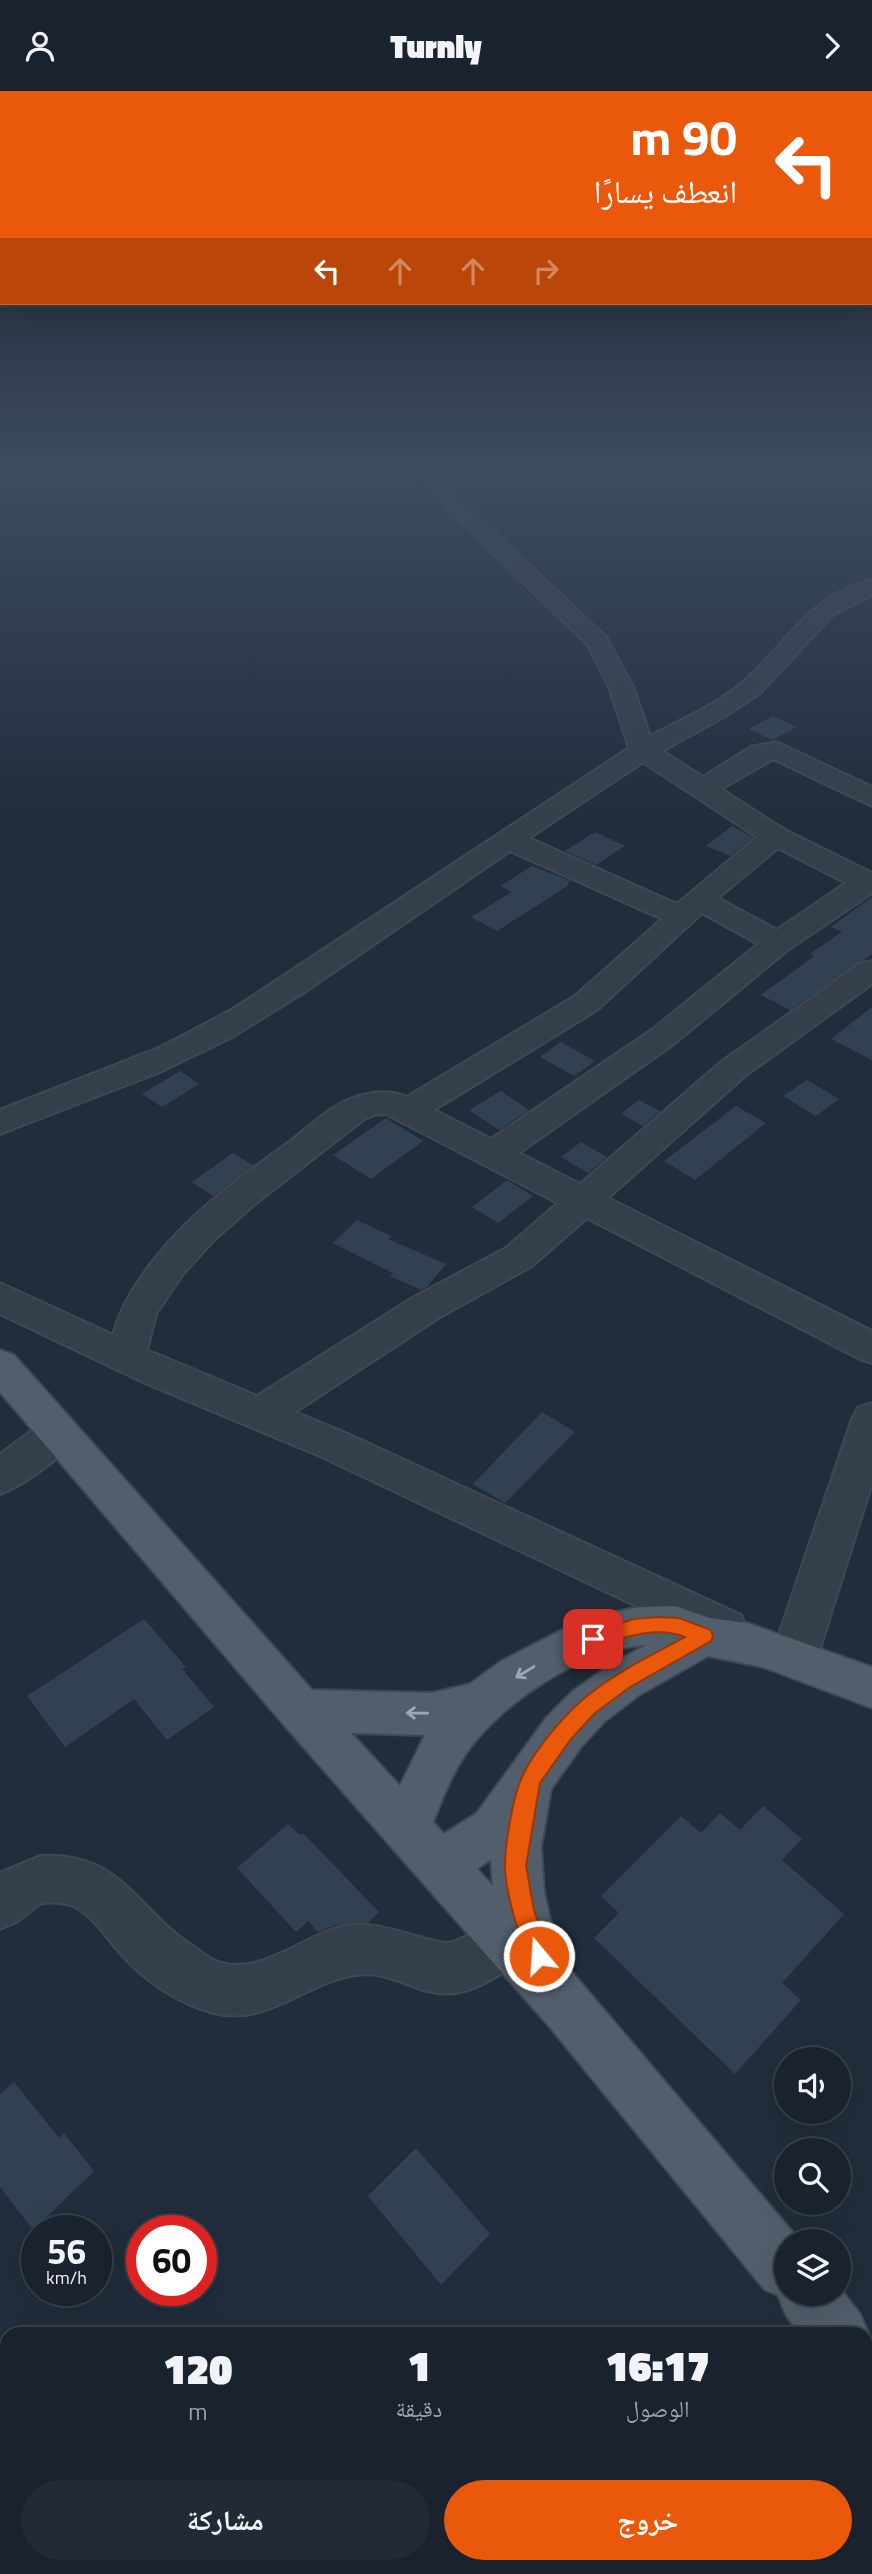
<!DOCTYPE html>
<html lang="ar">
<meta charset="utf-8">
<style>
body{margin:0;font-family:"Titillium Web","Noto Naskh Arabic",sans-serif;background:#222a35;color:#f1f3f6;direction:rtl;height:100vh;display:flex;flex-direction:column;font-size:26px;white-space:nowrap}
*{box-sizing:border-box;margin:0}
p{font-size:23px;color:#9fa4aa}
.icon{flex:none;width:38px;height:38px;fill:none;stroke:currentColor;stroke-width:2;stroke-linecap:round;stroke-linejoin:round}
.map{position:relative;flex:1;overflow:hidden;direction:ltr}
.sheet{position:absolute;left:0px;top:2236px;width:873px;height:247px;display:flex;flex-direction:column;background:#19222d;border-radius:21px 21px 0 0;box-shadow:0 7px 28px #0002,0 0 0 2px #373f49;direction:rtl}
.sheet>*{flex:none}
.top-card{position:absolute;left:0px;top:0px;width:873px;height:214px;box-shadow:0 7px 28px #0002,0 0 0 2px #373f49;direction:rtl;background:#ea580c;color:#fff;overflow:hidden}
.controls{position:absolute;left:774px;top:1956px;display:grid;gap:14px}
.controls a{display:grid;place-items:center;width:77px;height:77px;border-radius:50%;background:#19222d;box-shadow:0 7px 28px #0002,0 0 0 2px #373f49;font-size:35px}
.speed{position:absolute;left:21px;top:2124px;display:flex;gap:14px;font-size:35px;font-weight:700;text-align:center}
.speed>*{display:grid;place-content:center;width:91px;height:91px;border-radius:50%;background:#19222d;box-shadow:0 7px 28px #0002,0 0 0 2px #373f49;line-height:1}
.speed small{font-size:18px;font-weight:400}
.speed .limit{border:10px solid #d22;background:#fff;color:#111}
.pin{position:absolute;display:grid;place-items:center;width:60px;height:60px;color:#fff;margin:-30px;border-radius:14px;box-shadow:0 4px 10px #0006}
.me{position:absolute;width:77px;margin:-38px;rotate:342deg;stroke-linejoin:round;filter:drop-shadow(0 0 5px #0008)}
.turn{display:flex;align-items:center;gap:24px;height:147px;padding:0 21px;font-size:32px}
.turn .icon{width:91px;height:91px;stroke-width:2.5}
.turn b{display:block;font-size:49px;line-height:60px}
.lanes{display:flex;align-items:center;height:66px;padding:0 21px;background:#0003;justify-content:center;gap:35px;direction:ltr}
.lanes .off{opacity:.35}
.eta{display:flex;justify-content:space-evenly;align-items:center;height:119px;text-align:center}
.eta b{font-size:42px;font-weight:800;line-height:49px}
.cta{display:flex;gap:14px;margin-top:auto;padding:14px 21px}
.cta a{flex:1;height:80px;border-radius:42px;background:#ea580c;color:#fff;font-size:28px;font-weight:800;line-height:80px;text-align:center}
.cta a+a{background:#222a35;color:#f1f3f6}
header{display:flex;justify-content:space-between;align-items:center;height:91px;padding:0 21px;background:#19222d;font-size:32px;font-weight:800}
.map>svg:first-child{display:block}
.building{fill:#324152}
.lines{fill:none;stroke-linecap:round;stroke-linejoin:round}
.minor-casing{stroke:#3e4855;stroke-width:4}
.major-casing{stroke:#3e4855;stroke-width:4}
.minor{fill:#353f4c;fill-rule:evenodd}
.major{fill:#525e6c;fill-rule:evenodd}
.oneway{stroke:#9da8b6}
.route{fill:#ea580c;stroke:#983908;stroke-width:2}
</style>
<header><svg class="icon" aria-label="forward" viewBox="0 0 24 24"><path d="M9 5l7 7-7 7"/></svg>Turnly<svg class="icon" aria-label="person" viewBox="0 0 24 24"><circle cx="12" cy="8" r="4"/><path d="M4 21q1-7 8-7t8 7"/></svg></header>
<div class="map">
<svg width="872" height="2483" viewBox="0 0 872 2483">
<rect width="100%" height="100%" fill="#212d3c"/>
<!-- building -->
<g class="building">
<polygon points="773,625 797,636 772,649 749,638"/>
<polygon points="732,735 753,746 730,765 706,755"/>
<polygon points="595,741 625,755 596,774 565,760"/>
<polygon points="532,775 571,790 567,793 569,794 497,840 471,826 512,801 500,795"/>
<polygon points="872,806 872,863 790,919 761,904 814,865 810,863 842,841 831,836"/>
<polygon points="872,916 872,969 831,948"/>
<polygon points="561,951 595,970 574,985 540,966"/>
<polygon points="180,980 199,993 162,1016 142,1003"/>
<polygon points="807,989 839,1008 816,1025 783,1005"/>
<polygon points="501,1000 529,1019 499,1039 469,1019"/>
<polygon points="639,1009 660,1020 643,1035 621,1023"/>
<polygon points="736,1015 766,1032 695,1089 664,1070"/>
<polygon points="386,1027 423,1050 371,1088 333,1064"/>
<polygon points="581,1051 607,1066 588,1082 561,1066"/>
<polygon points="233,1062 253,1074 213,1105 192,1091"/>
<polygon points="507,1089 533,1105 498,1132 472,1116"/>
<polygon points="357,1129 391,1145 388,1148 446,1173 427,1196 421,1199 390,1185 393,1182 333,1152"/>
<polygon points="542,1321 575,1341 505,1412 473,1393"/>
<polygon points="144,1528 186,1576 182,1578 214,1616 167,1649 134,1608 65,1656 27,1605"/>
<polygon points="763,1715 802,1748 782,1769 844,1823 782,1892 801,1909 735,1983 594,1847 619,1822 601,1805 681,1725 701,1742 720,1722 740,1739"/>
<polygon points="288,1733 300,1744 303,1742 379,1821 368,1832 336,1834 318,1841 308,1830 296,1841 237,1777"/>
<polygon points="14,1991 59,2047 64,2042 94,2080 33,2139 0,2096 0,2003"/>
<polygon points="416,2057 490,2143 441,2194 368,2105"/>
</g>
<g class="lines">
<!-- minor casing -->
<g class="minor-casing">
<g id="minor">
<path d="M415,380H436L465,414L606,546L633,596L650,645C681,629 716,614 743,591C789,551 807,505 872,489V504L834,523L760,602L722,627L662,660L703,686L751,656L776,651L872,696V715L773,668L721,698L785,739L872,782V802L789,858L675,952L519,1062L580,1093L721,971L861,872L872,870V893L745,985L608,1107L872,1240V1272L858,1267L587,1127L532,1175L440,1226L295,1321L348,1343L741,1524L747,1538L741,1552L725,1557L320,1365L145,1292L0,1223V1192L113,1244C121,1214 137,1190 156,1166C194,1118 245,1083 293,1048C311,1034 329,1017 350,1008C368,1001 388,998 407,1006L575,905L662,828L510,760L303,902L232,946L160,981L0,1043V1019L161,956L233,918L629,657L609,596L588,554L451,422ZM643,671L757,746L677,813L529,747ZM778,757L846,792L777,839L718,807ZM702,822L758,853L653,938L491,1048L434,1019L597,919ZM386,1023L558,1112L506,1157L414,1206L257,1305L147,1259L156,1223L183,1183L214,1149L255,1113L363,1029L374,1024Z"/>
<polygon points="872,1312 872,1392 817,1567 810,1581 794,1587 778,1581 771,1567 852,1328 858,1317"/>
<path d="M59,1325L73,1330L79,1341C68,1363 23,1395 0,1403V1363L45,1330Z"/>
<path d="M40,1765C123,1761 135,1818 194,1856C201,1861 208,1867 216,1870C256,1886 300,1848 337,1837C375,1826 407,1846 445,1852C467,1850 486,1830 506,1822L524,1829L532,1847C524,1865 514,1874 497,1885C426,1930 408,1873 349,1885C302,1895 266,1935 214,1922C181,1914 143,1889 121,1863C107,1848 95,1827 77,1817C70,1812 49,1810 41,1813C33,1816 26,1825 19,1829C14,1833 6,1835 0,1838V1782Z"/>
<polygon points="579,2476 646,2476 643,2483 577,2483"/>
</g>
</g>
<!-- major casing -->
<g class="major-casing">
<path id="major" d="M0,1259L14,1264L312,1599L432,1602L470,1593L500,1571L562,1539L610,1522L641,1516L675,1515L710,1527L747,1532L872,1576V1617L763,1576L708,1565L639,1604L604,1631L581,1656L551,1698L541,1756L544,1801L550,1828L571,1880L801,2151H786V2203H838V2195L860,2223L869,2244L867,2247L872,2249V2314L866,2312V2244H801L786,2224L778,2204L765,2199L549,1935L285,1635L0,1301ZM646,1554L607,1576L572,1601L547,1626L477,1722L444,1743L433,1731C442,1709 450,1687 463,1667C497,1614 582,1557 646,1554ZM351,1642L425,1644L400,1695ZM491,1768L493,1795L477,1778Z"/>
</g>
<!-- minor -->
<use href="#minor" class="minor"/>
<!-- major -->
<use href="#major" class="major"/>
</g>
<!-- one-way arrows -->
<defs><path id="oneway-shaft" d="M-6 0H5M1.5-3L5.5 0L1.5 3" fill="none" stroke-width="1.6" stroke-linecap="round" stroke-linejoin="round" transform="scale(1.75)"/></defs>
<g class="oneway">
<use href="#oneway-shaft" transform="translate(525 1581) rotate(149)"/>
<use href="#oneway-shaft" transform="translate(417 1622) rotate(-179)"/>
</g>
<!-- sky -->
<linearGradient id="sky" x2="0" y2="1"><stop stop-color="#121921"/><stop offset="0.52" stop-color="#3d4c61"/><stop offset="1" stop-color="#3d4c61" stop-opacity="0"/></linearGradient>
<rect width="872" height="728" fill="url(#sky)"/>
<!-- route -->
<path class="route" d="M659,1526L679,1527L711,1539L713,1545L711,1550L630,1596L595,1622L571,1648L540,1692L526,1775L534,1819L549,1865L546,1873L539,1876L531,1873C519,1843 506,1807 505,1775C505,1752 513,1706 522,1686C533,1661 561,1628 581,1610C612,1583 650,1565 685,1546C656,1534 622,1547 593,1556L587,1554L584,1548L587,1542L634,1528Z"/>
</svg>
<div class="controls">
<a><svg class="icon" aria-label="sound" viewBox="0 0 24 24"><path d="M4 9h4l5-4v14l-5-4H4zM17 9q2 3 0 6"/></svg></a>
<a><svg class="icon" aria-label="search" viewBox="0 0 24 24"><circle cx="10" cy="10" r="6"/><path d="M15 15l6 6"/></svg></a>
<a><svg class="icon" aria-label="layers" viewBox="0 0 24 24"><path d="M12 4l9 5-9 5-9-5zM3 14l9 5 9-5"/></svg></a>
</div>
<div class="speed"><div>56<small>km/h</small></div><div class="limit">60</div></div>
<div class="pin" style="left:593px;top:1548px;background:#d93025"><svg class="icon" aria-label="arrive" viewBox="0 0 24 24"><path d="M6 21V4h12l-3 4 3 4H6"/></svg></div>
<svg class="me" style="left:539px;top:1865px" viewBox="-20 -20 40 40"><circle r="17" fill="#ea580c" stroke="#fff" stroke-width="3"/><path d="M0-11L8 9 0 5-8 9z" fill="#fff"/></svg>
<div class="top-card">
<div class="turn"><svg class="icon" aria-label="left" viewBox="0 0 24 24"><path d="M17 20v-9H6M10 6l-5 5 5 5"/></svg><div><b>90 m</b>انعطف يسارًا</div></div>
<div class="lanes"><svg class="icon" aria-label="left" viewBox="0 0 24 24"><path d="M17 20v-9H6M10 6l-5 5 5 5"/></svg><svg class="icon off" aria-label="ahead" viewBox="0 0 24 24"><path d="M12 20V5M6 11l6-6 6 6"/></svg><svg class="icon off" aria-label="ahead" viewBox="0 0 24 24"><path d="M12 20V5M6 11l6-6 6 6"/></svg><svg class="icon off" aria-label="right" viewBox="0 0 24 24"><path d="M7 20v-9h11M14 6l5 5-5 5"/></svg></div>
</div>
<section class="sheet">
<div class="eta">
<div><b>16:17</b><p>الوصول</p></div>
<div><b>1</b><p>دقيقة</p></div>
<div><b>120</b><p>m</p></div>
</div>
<div class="cta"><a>خروج</a><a>مشاركة</a></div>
</section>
</div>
